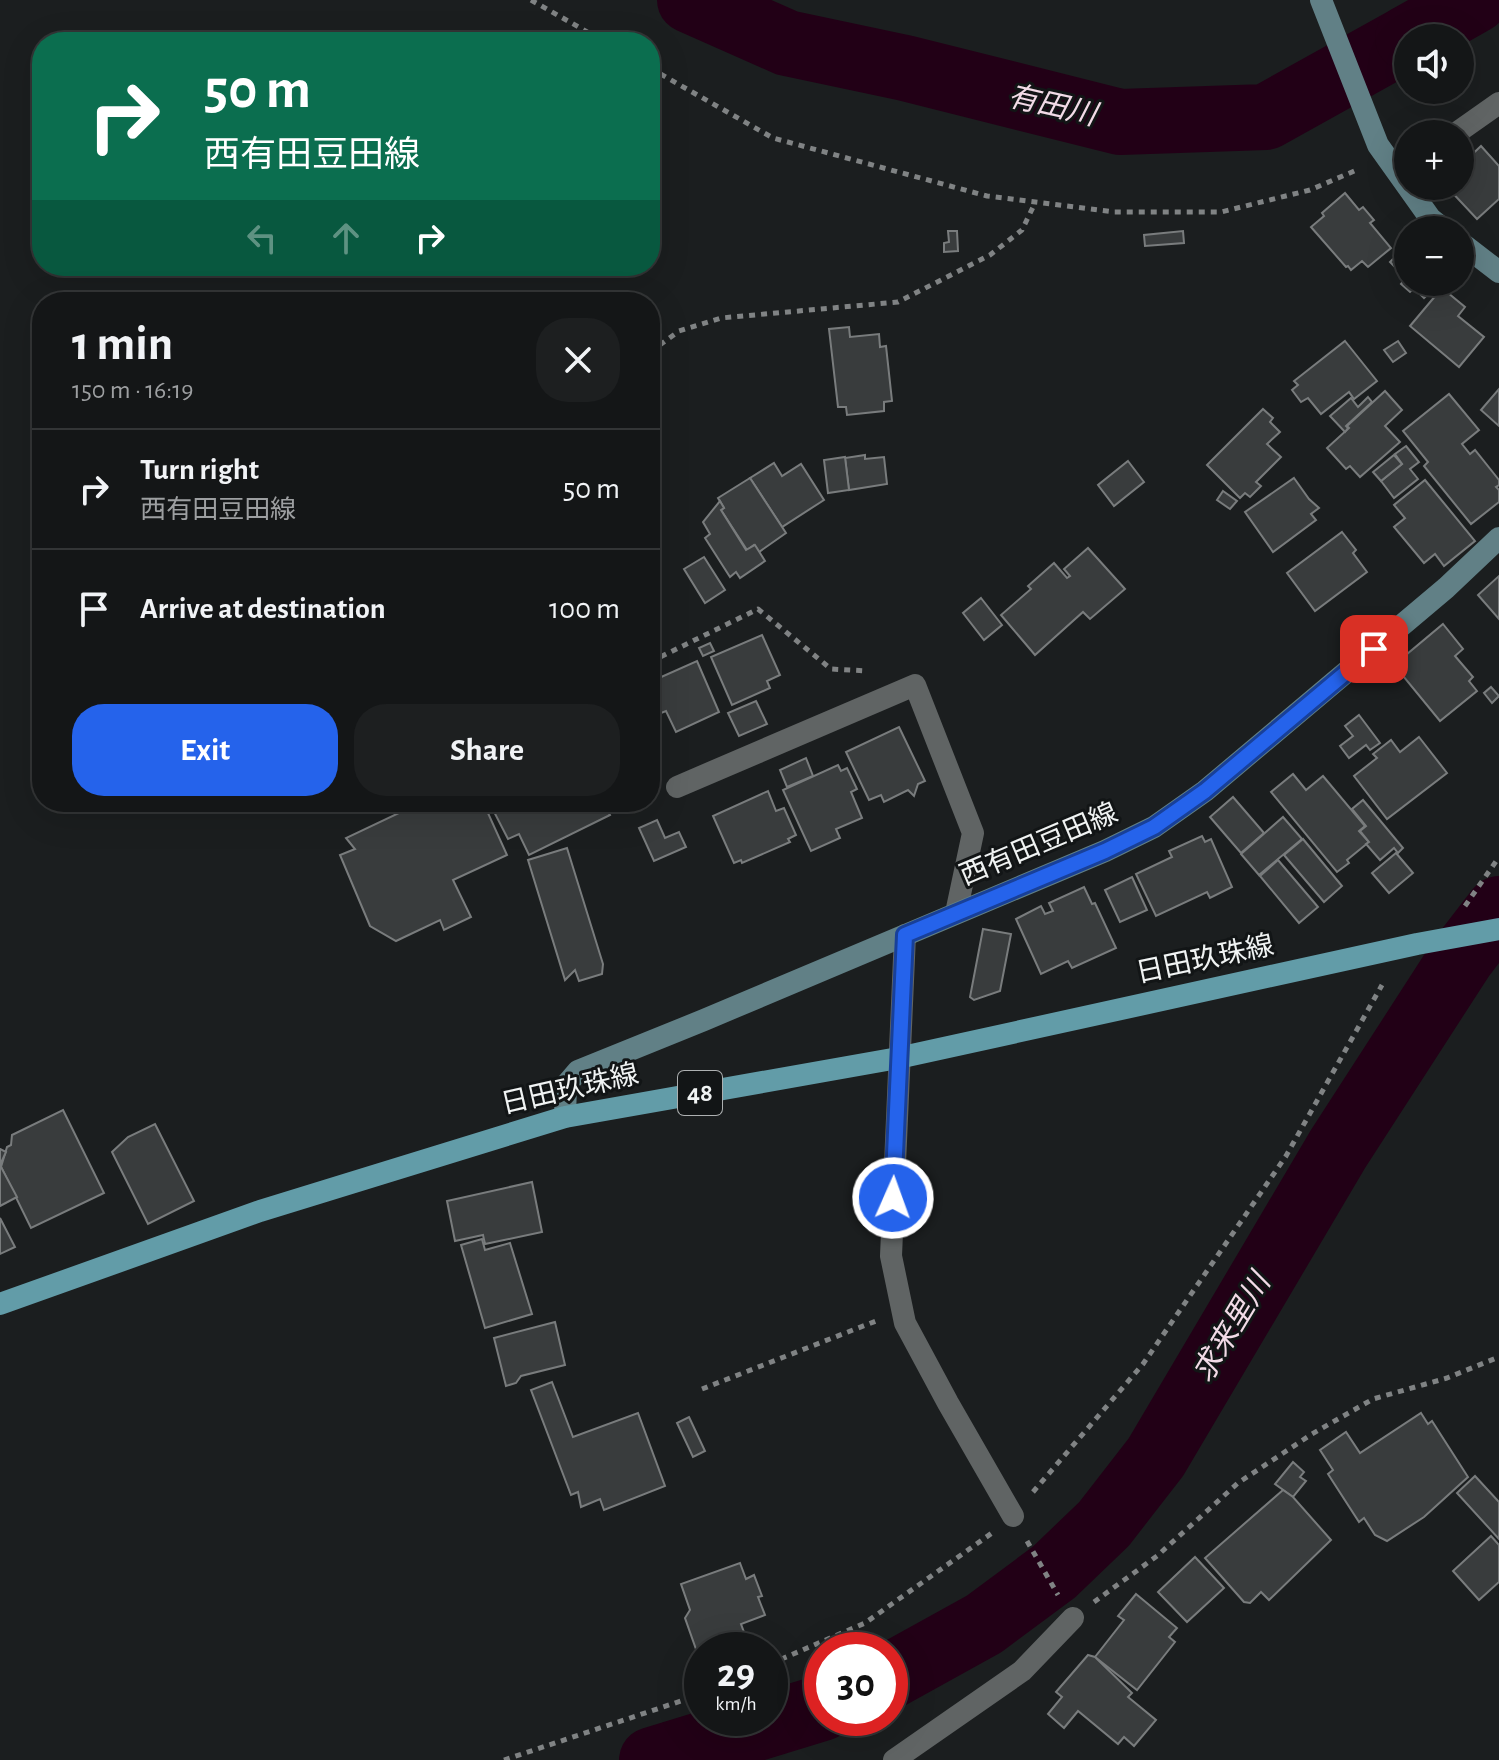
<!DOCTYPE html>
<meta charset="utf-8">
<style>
body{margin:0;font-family:"Alegreya Sans","Noto Sans JP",sans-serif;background:#1d1f20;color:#f1f3f6;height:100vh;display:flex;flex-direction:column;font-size:30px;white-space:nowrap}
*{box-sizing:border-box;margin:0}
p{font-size:26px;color:#9d9fa1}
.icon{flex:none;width:44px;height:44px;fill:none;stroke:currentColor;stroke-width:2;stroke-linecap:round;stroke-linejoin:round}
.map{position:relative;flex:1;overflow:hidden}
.side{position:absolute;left:32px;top:292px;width:628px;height:520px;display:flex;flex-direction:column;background:#141617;border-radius:32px;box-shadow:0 8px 32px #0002,0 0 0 2px #333536}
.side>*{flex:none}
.banner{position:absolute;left:32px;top:32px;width:628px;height:244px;border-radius:32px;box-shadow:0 8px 32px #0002,0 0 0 2px #333536;background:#0b6e4f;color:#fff;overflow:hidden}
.controls{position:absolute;left:1394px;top:24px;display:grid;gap:16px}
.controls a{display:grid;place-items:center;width:80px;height:80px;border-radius:50%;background:#141617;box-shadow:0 8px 32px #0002,0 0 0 2px #333536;font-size:40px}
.speed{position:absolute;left:684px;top:1632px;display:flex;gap:16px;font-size:40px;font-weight:700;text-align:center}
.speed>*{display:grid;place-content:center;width:104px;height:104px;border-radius:50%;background:#141617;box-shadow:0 8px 32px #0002,0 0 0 2px #333536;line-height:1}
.speed small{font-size:20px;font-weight:400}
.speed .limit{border:12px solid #d22;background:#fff;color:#111}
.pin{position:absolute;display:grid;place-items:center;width:68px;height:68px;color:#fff;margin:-34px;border-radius:16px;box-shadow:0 4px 12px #0006}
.me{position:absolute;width:88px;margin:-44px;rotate:2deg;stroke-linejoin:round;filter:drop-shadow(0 0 6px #0008)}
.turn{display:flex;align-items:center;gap:28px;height:168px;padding:0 40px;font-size:36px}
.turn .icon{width:104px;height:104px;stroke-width:2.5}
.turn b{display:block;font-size:56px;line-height:68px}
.lanes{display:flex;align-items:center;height:76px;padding:0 40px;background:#0003;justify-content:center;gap:40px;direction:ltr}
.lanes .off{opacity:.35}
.round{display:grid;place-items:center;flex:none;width:84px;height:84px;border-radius:32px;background:#1d1f20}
.overview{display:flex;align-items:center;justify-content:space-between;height:136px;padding:0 40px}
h1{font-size:48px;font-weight:700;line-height:60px}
.primary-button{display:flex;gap:16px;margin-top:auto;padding:16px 40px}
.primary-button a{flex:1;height:92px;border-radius:32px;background:#2563eb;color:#fff;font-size:32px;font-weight:700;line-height:92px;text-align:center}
.primary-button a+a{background:#1d1f20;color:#f1f3f6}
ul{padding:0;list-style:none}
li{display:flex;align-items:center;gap:24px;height:120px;padding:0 40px;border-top:2px solid #333536}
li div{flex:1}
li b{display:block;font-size:30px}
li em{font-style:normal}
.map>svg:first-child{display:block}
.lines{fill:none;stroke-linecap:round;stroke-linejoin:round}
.river{stroke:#220016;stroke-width:66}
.building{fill:#393c3d;stroke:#797c7d;stroke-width:2}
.path{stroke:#808384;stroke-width:5;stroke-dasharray:6 6;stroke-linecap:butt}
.minor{stroke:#606464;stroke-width:22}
.secondary{stroke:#618086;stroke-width:22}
.primary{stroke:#629ca8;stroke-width:22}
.route-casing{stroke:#184099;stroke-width:20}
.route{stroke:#2563eb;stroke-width:14}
.labels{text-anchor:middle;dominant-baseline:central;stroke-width:6;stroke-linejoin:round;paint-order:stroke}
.shield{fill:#121516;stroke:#adb0b1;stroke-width:2}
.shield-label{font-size:26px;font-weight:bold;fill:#f0f3f3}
.street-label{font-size:28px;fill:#f0f3f3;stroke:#121516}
.water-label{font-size:30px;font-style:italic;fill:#f2dbe7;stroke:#121516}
</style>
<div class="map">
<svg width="1499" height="1760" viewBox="0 0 1499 1760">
<rect width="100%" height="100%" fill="#1b1e1f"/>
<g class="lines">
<!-- river -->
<g class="river">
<polyline points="690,0 787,43 905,68 1120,122 1266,117 1408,38"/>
<polyline points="1408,38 1475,0"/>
<polyline points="890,1676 984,1624 1054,1572 1104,1524 1156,1457 1338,1149 1462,957 1499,909"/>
<polyline points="652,1760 822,1708"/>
</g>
</g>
<!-- building -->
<g class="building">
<polygon points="1481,146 1499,166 1499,199 1477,219 1446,186 1460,186 1460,166"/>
<polygon points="1345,193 1359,210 1363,207 1374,220 1370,223 1391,248 1368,267 1362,261 1351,270 1348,266 1346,267 1311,227 1324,216 1322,213"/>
<polygon points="948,231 957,231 958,251 944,252 944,243 949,242"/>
<polygon points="1183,231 1184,243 1145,246 1144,235"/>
<polygon points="1408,244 1408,268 1402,274 1390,262"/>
<polygon points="1408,276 1408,282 1440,282 1424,298 1414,288 1410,292 1401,284"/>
<polygon points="1442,288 1465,307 1458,316 1484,337 1459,367 1410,326"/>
<polygon points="849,327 850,337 879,334 880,347 886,346 892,401 884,402 884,411 847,415 846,407 838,407 829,329"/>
<polygon points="1345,341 1377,381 1354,399 1349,392 1321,414 1308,398 1301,402 1292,390 1298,385 1294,381"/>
<polygon points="1398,341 1406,353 1393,362 1384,350"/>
<polygon points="1499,389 1499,426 1481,410"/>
<polygon points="1385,391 1402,410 1385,426 1400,442 1360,477 1350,466 1346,469 1327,448 1349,428 1347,426"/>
<polygon points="1449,394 1479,430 1462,444 1470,454 1475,450 1499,480 1499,485 1496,487 1499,490 1499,502 1471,524 1424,466 1428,462 1403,431"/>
<polygon points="1368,397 1372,402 1346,426 1348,428 1345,432 1330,416 1351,398 1358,407"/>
<polygon points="1263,409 1273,418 1270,422 1280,432 1267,444 1281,457 1256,482 1261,486 1250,497 1245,493 1240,498 1207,465"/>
<polygon points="1406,446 1419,462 1410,469 1418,479 1394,498 1381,481 1402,464 1395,454"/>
<polygon points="865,455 865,459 884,457 887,484 849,490 845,458"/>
<polygon points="1394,455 1402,464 1381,481 1373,472"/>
<polygon points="845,457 849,490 828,493 824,460"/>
<polygon points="1128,461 1144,482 1114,506 1098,485"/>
<polygon points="774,463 782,476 801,464 824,500 782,527 750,478"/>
<polygon points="750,478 786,533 759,552 754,545 747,550 721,510 724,508 718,498"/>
<polygon points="1294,478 1309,499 1319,508 1311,514 1316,520 1273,552 1245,512"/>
<polygon points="1425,480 1475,541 1444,566 1435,554 1424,563 1394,527 1405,518 1394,505"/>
<polygon points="1223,491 1237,501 1230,509 1217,500"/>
<polygon points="720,501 724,508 721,510 746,550 755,545 765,561 740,578 736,572 730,577 705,538 710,534 703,522"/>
<polygon points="1342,532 1356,550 1353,553 1367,572 1315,611 1287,573"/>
<polygon points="1088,548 1125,589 1090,619 1083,612 1035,655 1001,615 1031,589 1028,586 1054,563 1067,578 1070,576 1064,569"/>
<polygon points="704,557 725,590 705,603 684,569"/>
<polygon points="1499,576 1499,619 1478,595"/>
<polygon points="981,598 1002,625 984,640 963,613"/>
<polygon points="1443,624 1463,649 1455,656 1473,677 1469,681 1477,691 1440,721 1394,665"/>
<polygon points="762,635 780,675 767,681 770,688 732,705 711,657"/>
<polygon points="710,643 714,651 703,656 699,648"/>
<polygon points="697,661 719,712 676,732 666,711 656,715 650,702 650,682"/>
<polygon points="1491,687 1499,696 1492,703 1484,693"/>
<polygon points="756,701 767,724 739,736 728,713"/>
<polygon points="1359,715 1380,743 1370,750 1366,745 1349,758 1340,746 1353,736 1345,726"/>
<polygon points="899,727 925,781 918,784 914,796 908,790 884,802 881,795 869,800 846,752"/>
<polygon points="1419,737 1447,773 1387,819 1354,776 1377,758 1373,754 1391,740 1400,752"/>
<polygon points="806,758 813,776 787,787 780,770"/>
<polygon points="838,765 841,771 847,768 857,789 851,792 862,818 836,829 840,838 811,851 783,790"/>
<polygon points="1293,774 1306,790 1323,776 1365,826 1359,831 1369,842 1347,860 1349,863 1337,872 1271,792"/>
<polygon points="768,791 776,811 784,808 796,835 788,839 790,842 742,863 741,860 734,863 713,816"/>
<polygon points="1233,797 1264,833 1241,853 1210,817"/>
<polygon points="1363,800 1403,848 1398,853 1394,848 1380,860 1366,844 1369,842 1360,831 1366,826 1352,809"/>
<polygon points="422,802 483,802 507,855 453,880 471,917 444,930 440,920 396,941 370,926 340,855 355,849 346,838"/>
<polygon points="489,802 603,802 610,815 529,855 519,834 508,839"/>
<polygon points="1283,817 1302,839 1259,875 1241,854"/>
<polygon points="657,820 665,838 679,832 686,847 654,861 639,828"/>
<polygon points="1202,836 1205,842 1211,839 1232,887 1210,898 1207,892 1156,916 1136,874 1172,857 1169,851"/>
<polygon points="1303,839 1342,886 1324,902 1284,855"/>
<polygon points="567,848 603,964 602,974 579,981 575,970 565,980 528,860"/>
<polygon points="1396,853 1413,873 1389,893 1372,873"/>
<polygon points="1278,860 1318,907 1299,923 1260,876"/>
<polygon points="1132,877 1147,910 1120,922 1105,890"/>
<polygon points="1084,887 1092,904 1095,903 1116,948 1072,968 1068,961 1041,974 1016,919 1041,906 1045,914 1053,911 1049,903"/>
<polygon points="983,929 1011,934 1000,991 974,1000 970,997"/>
<polygon points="63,1110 104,1193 31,1228 1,1167 7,1147 11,1145 12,1135"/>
<polygon points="155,1124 194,1201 148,1224 112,1152 128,1137"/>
<polygon points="0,1149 6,1152 0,1165 17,1197 0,1206"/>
<polygon points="532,1182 542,1232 485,1244 483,1235 455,1241 447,1201"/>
<polygon points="0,1218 15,1247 0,1254"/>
<polygon points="482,1239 485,1250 510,1243 532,1314 485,1328 461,1245"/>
<polygon points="555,1322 565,1365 521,1376 516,1383 506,1386 494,1338"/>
<polygon points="552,1382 573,1437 638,1413 665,1486 604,1510 600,1499 581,1507 578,1492 571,1495 531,1390"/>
<polygon points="1421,1413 1428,1424 1432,1421 1468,1477 1424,1517 1387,1541 1375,1535 1364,1518 1359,1522 1328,1474 1333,1470 1320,1450 1346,1432 1360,1453"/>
<polygon points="689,1417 705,1451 693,1457 677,1423"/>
<polygon points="1293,1462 1304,1472 1300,1477 1306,1481 1293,1497 1275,1484"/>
<polygon points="1475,1476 1499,1502 1499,1539 1457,1493"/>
<polygon points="1283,1490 1293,1497 1331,1540 1269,1600 1261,1592 1250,1603 1244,1602 1205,1558"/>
<polygon points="1491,1536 1499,1545 1499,1582 1479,1600 1453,1571"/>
<polygon points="1195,1557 1224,1588 1187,1622 1158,1592"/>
<polygon points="740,1563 746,1579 754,1575 762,1596 758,1597 765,1615 741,1624 745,1635 697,1652 685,1618 690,1610 681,1584"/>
<polygon points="1136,1594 1177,1628 1169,1637 1175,1642 1137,1690 1095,1657 1124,1620 1118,1616"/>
<polygon points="1088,1655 1095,1657 1132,1693 1128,1697 1156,1720 1134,1746 1124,1737 1118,1744 1078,1711 1064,1728 1048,1714 1062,1697 1056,1692"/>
</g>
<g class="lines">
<!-- path -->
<g class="path">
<polyline points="531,0 605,42"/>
<polyline points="650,68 773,138 987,196 1114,212 1221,212 1310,190 1359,169"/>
<polyline points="650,352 679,331 721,318 898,302 990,255 1022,230 1035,203"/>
<polyline points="650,662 758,609 831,669 868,671"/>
<polyline points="323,809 346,802"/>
<polyline points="1465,906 1499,857"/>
<polyline points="702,1389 876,1321"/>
<polyline points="1033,1492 1143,1364 1286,1156 1382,985"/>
<polyline points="1027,1541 1058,1595"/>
<polyline points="1094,1602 1157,1556 1238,1483 1312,1434 1373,1399 1447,1378 1499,1357"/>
<polyline points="770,1664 865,1623 992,1533"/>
<polyline points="504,1760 702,1694"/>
</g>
<!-- minor -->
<g class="minor">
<polyline points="1455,134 1499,103"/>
<polyline points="677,787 915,685 973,833 956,913"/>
<polyline points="905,935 891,1256 905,1323 948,1403 1013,1516"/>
<polyline points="894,1760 1022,1671 1073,1618"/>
</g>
<!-- secondary -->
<g class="secondary">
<polyline points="1321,0 1378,145 1430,218 1445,230"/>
<polyline points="1460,242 1499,272"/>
<polyline points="565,1117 566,1085 578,1071 704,1020 1105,851 1154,827 1205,791 1446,588 1499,538"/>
</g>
<!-- primary -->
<polyline class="primary" points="0,1304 260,1211 565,1117 898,1058 1417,944 1499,929"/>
</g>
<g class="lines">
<!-- route casing -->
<g class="route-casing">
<polyline id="route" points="893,1198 905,935 1105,851 1154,827 1205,791 1374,649"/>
</g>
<!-- route -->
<use href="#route" class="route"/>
</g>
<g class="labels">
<!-- shield labels -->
<rect class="shield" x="678" y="1071" width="44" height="44" rx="6"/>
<g class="shield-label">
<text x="700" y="1093">48</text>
</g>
<!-- street labels -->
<g class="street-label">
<text transform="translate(1039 845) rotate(-23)">西有田豆田線</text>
<text transform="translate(1205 960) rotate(-12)">日田玖珠線</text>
<text transform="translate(570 1090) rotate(-13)">日田玖珠線</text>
</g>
<!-- water labels -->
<g class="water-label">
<text transform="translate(1052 106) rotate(13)">有田川</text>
<text transform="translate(1232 1328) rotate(-59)">求来里川</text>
</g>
</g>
</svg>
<div class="controls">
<a><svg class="icon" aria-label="sound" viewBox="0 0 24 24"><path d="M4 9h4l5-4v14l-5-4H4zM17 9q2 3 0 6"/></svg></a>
<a>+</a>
<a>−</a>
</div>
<div class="speed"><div>29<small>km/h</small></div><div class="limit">30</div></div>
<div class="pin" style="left:1374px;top:649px;background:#d93025"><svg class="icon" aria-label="arrive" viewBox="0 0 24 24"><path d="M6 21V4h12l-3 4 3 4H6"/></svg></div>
<svg class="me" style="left:893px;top:1198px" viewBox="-20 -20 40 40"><circle r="17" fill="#2563eb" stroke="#fff" stroke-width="3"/><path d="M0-11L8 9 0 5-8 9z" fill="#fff"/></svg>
<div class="banner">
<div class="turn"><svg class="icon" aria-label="right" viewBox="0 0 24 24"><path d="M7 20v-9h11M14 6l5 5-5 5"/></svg><div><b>50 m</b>西有田豆田線</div></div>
<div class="lanes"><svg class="icon off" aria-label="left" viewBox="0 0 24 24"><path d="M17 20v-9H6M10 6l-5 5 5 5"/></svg><svg class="icon off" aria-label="ahead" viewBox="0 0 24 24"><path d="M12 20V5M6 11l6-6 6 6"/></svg><svg class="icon" aria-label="right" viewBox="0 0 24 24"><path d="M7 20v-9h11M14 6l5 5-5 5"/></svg></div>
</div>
<section class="side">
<div class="overview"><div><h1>1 min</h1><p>150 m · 16:19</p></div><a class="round"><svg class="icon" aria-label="close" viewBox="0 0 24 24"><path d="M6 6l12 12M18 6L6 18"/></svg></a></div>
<ul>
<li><svg class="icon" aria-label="right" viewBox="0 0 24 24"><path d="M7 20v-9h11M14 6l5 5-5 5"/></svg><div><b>Turn right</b><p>西有田豆田線</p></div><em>50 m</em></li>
<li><svg class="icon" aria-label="arrive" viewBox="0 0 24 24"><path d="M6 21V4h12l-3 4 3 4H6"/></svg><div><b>Arrive at destination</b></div><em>100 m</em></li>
</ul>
<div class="primary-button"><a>Exit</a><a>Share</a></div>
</section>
</div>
